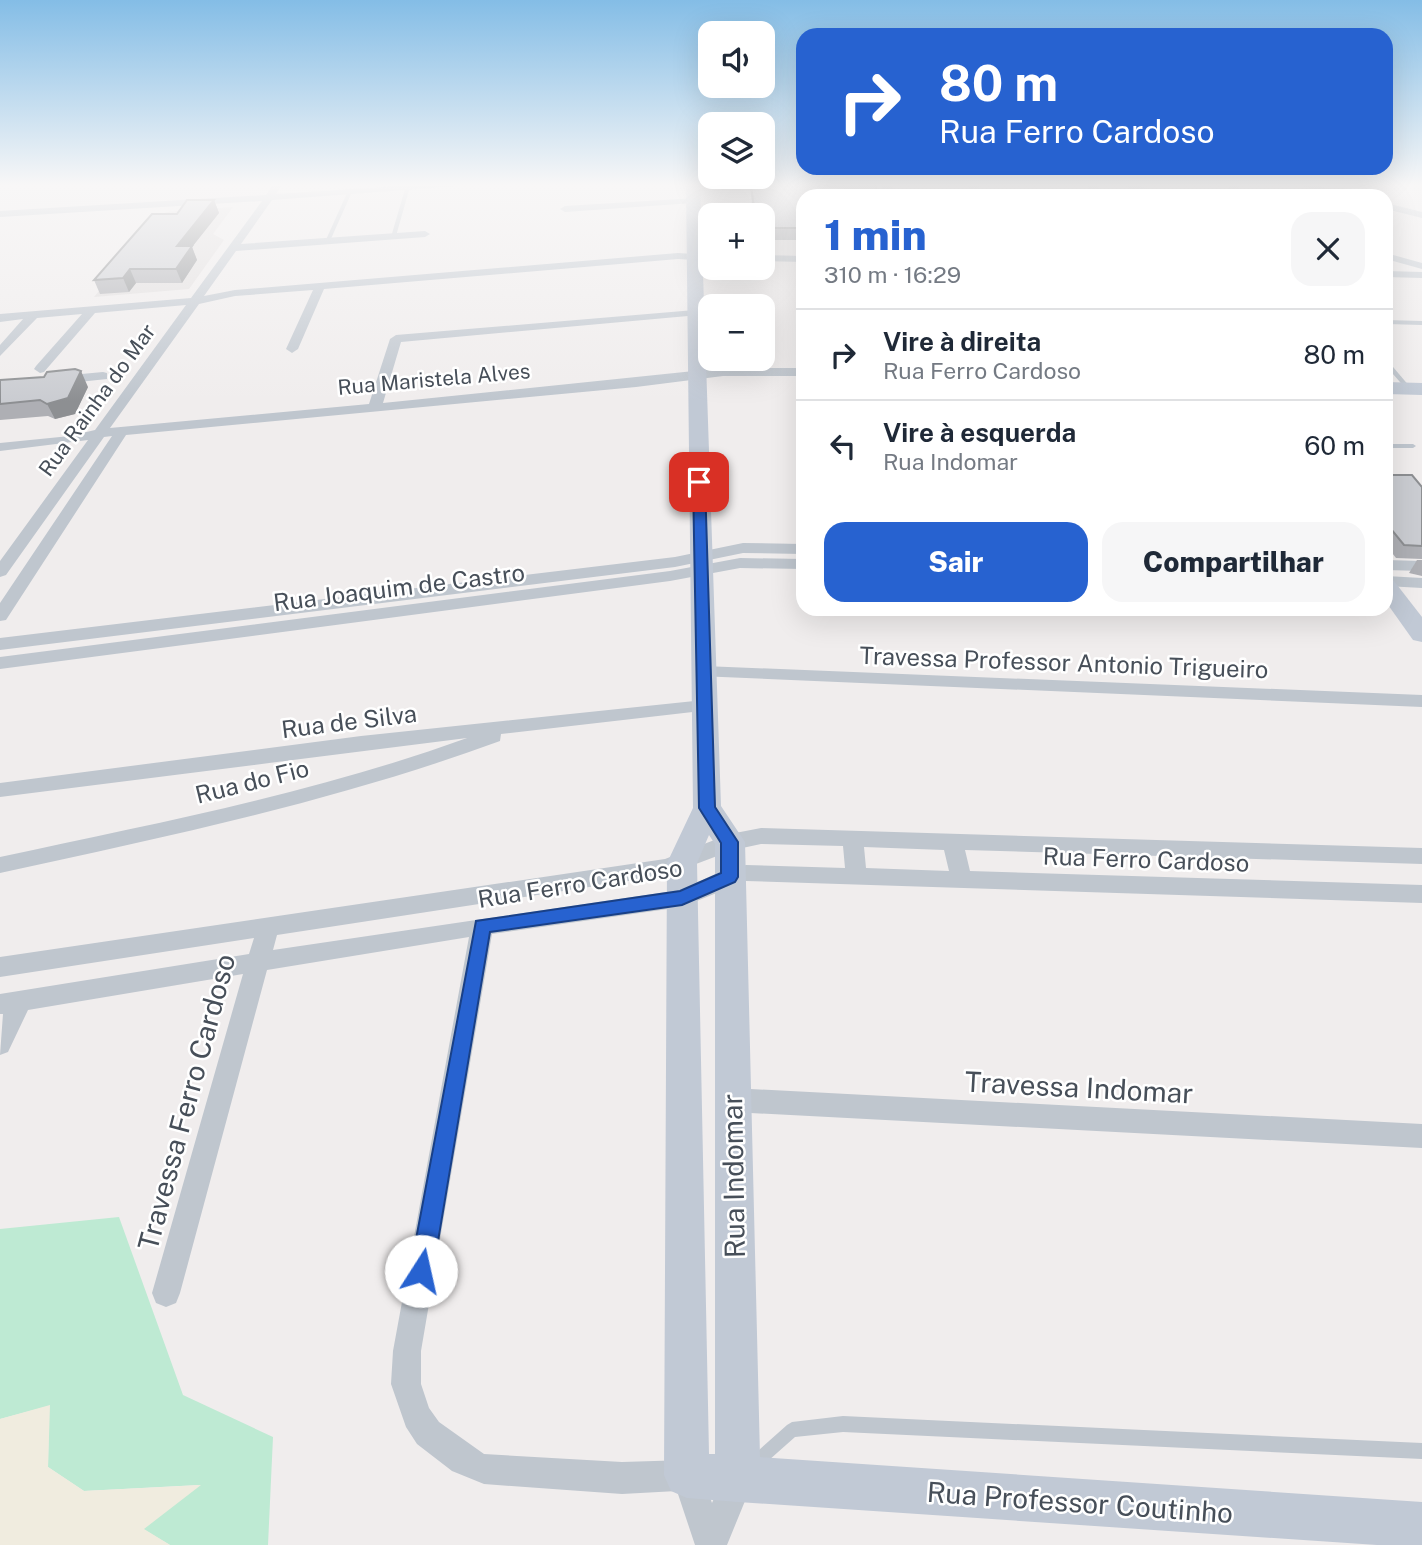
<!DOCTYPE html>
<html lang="pt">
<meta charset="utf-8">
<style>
body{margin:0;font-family:"Public Sans",sans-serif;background:#f6f6f7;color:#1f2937;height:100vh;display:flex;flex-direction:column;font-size:26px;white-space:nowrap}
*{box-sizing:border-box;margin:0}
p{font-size:23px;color:#747a83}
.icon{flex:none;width:38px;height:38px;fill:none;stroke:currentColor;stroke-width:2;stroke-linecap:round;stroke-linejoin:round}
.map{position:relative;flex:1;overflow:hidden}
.sheet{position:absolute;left:796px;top:189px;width:597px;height:427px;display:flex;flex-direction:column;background:#fff;border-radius:21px;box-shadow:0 7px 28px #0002}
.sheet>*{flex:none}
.guide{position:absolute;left:796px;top:28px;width:597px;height:147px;border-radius:21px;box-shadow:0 7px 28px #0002;background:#2762d0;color:#fff;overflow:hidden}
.tools{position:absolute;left:698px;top:21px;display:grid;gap:14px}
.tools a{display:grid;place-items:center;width:77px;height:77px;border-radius:14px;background:#fff;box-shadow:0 7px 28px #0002;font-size:35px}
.pin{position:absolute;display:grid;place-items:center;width:60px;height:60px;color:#fff;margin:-30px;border-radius:14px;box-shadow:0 4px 10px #0006}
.me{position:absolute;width:77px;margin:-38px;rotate:10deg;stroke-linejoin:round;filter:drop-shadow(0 0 5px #0008)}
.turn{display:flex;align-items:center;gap:24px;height:147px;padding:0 28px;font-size:32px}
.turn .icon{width:91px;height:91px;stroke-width:2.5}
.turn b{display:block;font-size:49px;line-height:60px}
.round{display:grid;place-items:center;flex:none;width:74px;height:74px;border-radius:21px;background:#f6f6f7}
.summary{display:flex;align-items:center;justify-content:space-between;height:119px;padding:0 28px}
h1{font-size:42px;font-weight:800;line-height:52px;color:#2762d0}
.action{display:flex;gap:14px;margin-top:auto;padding:14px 28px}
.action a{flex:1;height:80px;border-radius:21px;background:#2762d0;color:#fff;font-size:28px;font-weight:800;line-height:80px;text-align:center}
.action a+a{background:#f6f6f7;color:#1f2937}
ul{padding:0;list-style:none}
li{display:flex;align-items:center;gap:21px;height:91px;padding:0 28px;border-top:2px solid #e0e1e3}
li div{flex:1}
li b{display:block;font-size:26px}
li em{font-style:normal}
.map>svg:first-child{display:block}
.education{fill:#e1dede}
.green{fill:#beead3}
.sand{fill:#f0ecdf}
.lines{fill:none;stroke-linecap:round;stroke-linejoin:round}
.lane{fill:#bfc6ce;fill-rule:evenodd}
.street{fill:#bfc6ce;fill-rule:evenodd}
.secondary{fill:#c1c9d5;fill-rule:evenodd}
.wall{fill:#aeafb4}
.shaded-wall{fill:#8d8f92}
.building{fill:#caccd1;stroke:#8d8f92;stroke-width:2}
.route{fill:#2762d0;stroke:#194087;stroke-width:2}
.labels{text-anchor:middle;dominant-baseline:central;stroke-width:5;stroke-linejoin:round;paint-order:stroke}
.far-street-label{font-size:21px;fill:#474f59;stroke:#fff}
.street-label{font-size:24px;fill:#474f59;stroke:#fff}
.near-street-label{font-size:28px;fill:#474f59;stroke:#fff}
</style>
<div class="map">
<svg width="1422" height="1545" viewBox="0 0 1422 1545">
<rect width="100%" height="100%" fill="#f0eded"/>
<!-- education -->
<polygon class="education" points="233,207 213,234 224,240 189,289 94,297 166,212"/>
<!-- green -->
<polygon class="green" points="119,1217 183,1395 273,1437 268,1545 170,1545 143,1529 199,1485 84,1491 48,1467 49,1406 0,1419 0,1229"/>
<!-- sand -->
<polygon class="sand" points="50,1405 48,1467 84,1491 201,1485 144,1529 170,1545 0,1545 0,1419"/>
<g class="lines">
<!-- lane -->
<g class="lane">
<polygon points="405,189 409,190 396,236 391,237"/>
<polygon points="347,193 351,194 330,241 325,242"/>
<polygon points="1386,320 1422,321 1422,325 1386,324"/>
<polygon points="1386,360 1388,361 1410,387 1410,389 1406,389 1386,366"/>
<polygon points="1386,444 1413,444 1416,446 1413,448 1386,448"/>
<polygon points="843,1416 1422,1443 1422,1459 843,1432 795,1437 759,1469 754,1472 749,1469 746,1464 749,1459 787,1425 792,1422"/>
</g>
<!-- street -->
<g class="street">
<polygon points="273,185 282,185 276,194 414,185 470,185 272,200 241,244 425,231 430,234 425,237 236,251 204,296 235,290 678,253 710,255 710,261 678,259 324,289 298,349 292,353 286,349 313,290 235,296 199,304 110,428 369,404 390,339 396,335 695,310 701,313 699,315 401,342 383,403 723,368 803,368 803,376 723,376 636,387 126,435 6,620 0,621 0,603 112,436 104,437 6,575 0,577 0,561 88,440 0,451 0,443 70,436 95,430 186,305 95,313 44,372 40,373 34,369 36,366 82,314 37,318 0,356 0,345 23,319 0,322 0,314 191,298 262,201 0,217 0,211 266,195"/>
<polygon points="881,185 891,185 895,196 885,196"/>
<polygon points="968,185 978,185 984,196 974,196"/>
<polygon points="1087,185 1096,185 1103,196 1093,196"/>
<polygon points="1121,185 1137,185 1168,196 1153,196"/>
<polygon points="1229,185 1239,185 1238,196 1228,196"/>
<polygon points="1300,185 1317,185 1351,196 1335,196"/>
<polygon points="696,198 693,203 565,212 560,209 565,206"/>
<polygon points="1386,203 1422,212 1422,218 1386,209"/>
<polygon points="1386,253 1422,263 1422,269 1386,259"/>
<polygon points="763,255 803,256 803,262 763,261"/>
<polygon points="1386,271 1422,272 1422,278 1386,277"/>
<polygon points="103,372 107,373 107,379 60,384 54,380 60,376"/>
<polygon points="743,543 803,544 803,554 743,553 675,567 0,650 0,638 675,557"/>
<polygon points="740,558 803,559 803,569 740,568 670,581 0,669 0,657 670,571"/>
<polygon points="1386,560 1422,561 1422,571 1386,570"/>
<polygon points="1386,576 1422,578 1422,588 1386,586"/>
<polygon points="704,666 1422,695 1422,707 698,676 695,672 698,668"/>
<path d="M704,700L713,706L710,710L501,734L500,741C337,801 169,836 0,873V857C157,823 316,793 467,738L0,797V783L361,736Z"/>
<path d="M761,828L1422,848V864L965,850L970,871L1422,885V903L746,881L682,907L492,934L421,1351V1384L429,1408L439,1422L484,1454L622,1462L687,1460L698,1464L712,1503L727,1468L738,1463L749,1468L754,1479L727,1545H695L677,1491L622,1494L484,1484L452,1471L417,1444L406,1427L391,1384L393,1351L469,937L267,970L180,1293L176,1303L166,1307L156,1303L152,1293L243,974L28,1010L8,1052L0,1055L3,1014H0V994L249,954L254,938L0,977V957L665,859L730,834ZM761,844L843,846L845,868L746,865L722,871L680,890L273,950L277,935L667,875L733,850ZM864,847L944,850L949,871L866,868Z"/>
<polygon points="732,1088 1422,1124 1422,1148 732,1112 723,1108 720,1100 723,1092"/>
</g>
<!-- secondary -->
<g class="secondary">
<path d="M686,185H700L721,806L745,842L760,1457L1422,1502V1545H1377L738,1502L687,1498L671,1491L664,1475L667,863L693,808ZM709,835L715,844V1454H709L697,863Z"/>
<polygon points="1386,382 1422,383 1422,395 1386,394"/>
<polygon points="1386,579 1394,581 1422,617 1422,642 1413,640 1386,602"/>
</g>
</g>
<!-- wall -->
<g class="wall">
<polygon points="750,185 875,185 803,196 803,240 763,240 763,215 753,215"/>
<polygon points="214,200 219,213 192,247 197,260 182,283 136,283 129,292 100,294 94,280 177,214"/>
<polygon points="0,380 88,387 75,414 55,419 48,416 0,420"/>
<polygon points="1386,475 1422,487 1422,559 1396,558 1386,545"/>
<polygon points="1417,560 1422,560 1422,576 1409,573"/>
</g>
<!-- shaded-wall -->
<g class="shaded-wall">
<polygon points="214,200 219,213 192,247 197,260 182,283 176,269 177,246"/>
<polygon points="130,269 136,283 129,292 123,278"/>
<polygon points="81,371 88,387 75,414 55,419 47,404"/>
</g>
<!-- building -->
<g class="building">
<polygon points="751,185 875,185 879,196 803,196 803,228 763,228 763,215 755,215"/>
<polygon points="187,200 214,200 177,246 192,246 176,269 130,269 123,278 94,280 152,214 177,214"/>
<polygon points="75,369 81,371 68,398 47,404 40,400 0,404 0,380 44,377 47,372"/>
<polygon points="1386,475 1412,475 1422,487 1422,546 1404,545 1386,523"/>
</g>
<!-- sky -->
<linearGradient id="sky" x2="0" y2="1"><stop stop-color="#84bde6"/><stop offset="0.46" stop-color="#f8f7f7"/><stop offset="1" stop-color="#f8f7f7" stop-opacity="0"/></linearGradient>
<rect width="1422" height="402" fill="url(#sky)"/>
<!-- route -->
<polygon class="route" points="699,479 705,482 715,807 738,842 738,877 735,882 682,905 490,932 433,1271 429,1279 421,1282 413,1279 410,1271 476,921 680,891 721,873 721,843 699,808 693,482"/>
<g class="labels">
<!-- far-street labels -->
<g class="far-street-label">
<text transform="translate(434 379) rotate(-5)">Rua Maristela Alves</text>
<text transform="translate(97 400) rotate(-54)">Rua Rainha do Mar</text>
</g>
<!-- street labels -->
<g class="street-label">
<text transform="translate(399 587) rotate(-7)">Rua Joaquim de Castro</text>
<text transform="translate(1064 662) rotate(2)">Travessa Professor Antonio Trigueiro</text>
<text transform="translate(349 721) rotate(-7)">Rua de Silva</text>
<text transform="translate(252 781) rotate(-14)">Rua do Fio</text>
<text transform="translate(1146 859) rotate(2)">Rua Ferro Cardoso</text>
<text transform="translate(580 883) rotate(-9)">Rua Ferro Cardoso</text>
</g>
<!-- near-street labels -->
<g class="near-street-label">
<text transform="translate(1079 1087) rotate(3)">Travessa Indomar</text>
<text transform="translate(186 1102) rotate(-75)">Travessa Ferro Cardoso</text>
<text transform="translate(733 1176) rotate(-91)">Rua Indomar</text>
<text transform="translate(1080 1502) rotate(4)">Rua Professor Coutinho</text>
</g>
</g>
</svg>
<div class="tools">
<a><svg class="icon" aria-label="sound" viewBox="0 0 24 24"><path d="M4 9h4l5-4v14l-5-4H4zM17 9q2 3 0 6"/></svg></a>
<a><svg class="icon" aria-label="layers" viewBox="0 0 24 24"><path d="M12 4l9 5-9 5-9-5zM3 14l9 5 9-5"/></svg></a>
<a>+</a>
<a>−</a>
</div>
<div class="pin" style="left:699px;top:482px;background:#d93025"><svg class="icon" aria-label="arrive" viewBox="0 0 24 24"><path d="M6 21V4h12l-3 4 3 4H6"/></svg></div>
<svg class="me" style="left:421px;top:1271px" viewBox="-20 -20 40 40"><circle r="19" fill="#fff"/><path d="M0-13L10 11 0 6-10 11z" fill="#2762d0"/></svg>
<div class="guide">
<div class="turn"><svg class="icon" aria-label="right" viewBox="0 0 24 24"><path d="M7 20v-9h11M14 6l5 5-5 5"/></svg><div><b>80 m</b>Rua Ferro Cardoso</div></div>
</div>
<section class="sheet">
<div class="summary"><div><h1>1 min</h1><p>310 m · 16:29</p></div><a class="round"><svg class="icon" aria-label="close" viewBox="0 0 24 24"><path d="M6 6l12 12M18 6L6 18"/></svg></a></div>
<ul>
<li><svg class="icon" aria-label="right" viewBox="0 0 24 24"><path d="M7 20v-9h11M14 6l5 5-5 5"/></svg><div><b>Vire à direita</b><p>Rua Ferro Cardoso</p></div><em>80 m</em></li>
<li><svg class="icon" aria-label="left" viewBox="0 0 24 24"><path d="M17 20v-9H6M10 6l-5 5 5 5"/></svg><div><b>Vire à esquerda</b><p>Rua Indomar</p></div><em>60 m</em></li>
</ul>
<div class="action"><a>Sair</a><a>Compartilhar</a></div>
</section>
</div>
